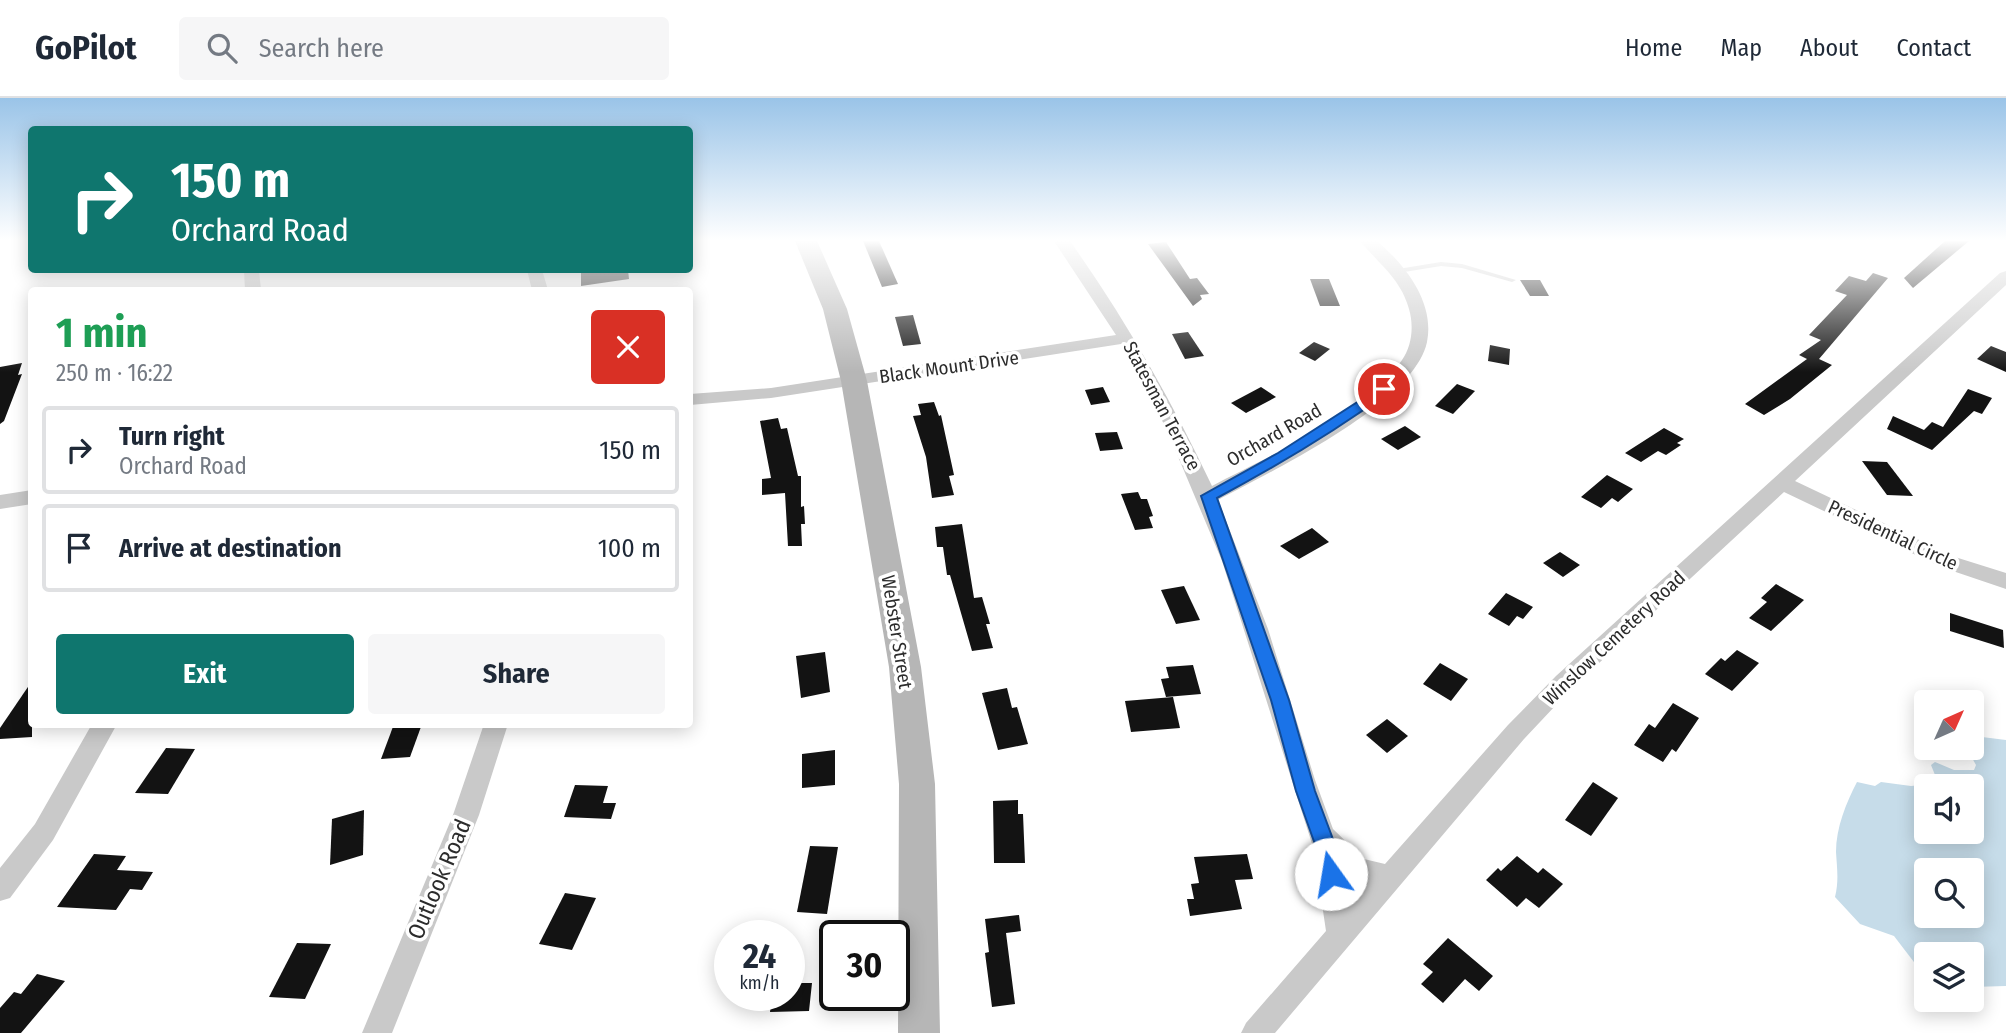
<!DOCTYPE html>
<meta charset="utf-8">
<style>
body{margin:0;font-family:"Fira Sans Condensed",sans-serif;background:#f6f6f7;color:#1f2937;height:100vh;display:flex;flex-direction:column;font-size:26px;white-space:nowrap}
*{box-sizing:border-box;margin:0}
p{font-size:23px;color:#747a83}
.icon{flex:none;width:38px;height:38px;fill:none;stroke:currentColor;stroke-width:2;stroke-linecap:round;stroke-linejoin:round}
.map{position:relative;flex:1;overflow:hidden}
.side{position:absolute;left:28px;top:189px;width:665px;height:441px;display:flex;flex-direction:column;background:#fff;border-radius:7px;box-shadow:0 4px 18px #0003}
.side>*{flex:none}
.guide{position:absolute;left:28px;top:28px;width:665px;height:147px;border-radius:7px;box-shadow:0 4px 18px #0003;background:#0f766e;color:#fff;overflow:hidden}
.needle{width:46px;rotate:45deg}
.buttons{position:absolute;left:1914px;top:592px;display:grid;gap:14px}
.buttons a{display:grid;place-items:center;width:70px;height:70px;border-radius:7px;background:#fff;box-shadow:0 4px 18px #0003;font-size:35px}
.speed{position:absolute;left:714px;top:822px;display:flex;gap:14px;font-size:35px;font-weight:700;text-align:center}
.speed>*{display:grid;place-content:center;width:91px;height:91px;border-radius:50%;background:#fff;box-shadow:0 4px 18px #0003;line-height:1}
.speed small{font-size:18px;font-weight:400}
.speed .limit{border:4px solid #111;border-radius:10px;background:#fff;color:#111}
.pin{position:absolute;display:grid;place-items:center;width:60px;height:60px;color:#fff;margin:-30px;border:4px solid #fff;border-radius:50%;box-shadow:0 2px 7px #0007}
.me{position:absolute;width:77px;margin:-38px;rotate:347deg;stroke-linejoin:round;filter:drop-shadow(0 0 5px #0008)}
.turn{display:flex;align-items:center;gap:24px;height:147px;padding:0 28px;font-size:32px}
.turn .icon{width:91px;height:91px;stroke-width:2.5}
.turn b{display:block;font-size:49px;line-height:60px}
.round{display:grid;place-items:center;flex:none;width:74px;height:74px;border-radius:7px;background:#f6f6f7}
.summary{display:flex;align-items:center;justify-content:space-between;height:119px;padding:0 28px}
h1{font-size:42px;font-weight:700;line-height:52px;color:#1e9e55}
.primary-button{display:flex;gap:14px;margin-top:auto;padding:14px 28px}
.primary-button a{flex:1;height:80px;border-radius:7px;background:#0f766e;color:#fff;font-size:28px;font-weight:700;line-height:80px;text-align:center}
.primary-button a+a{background:#f6f6f7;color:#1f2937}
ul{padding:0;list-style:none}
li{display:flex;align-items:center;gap:21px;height:88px;margin:0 14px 10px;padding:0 14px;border:4px solid #e0e1e3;border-radius:7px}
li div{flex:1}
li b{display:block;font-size:26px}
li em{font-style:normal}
header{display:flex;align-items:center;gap:42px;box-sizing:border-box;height:98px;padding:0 35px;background:#fff;border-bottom:2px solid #e0e1e3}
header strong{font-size:33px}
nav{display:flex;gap:38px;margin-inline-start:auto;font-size:24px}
.search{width:490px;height:63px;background:#f6f6f7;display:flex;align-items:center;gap:18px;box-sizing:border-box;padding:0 24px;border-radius:7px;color:#747a83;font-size:26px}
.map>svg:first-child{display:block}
.water{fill:#c6dce9;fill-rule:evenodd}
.building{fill:#131313}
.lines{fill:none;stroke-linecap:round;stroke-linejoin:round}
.lane{fill:#c9c9c9;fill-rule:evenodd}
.street{fill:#c9c9c9;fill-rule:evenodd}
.secondary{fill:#b6b6b6;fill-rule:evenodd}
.route{fill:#1a73e8;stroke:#114b97;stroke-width:2}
.labels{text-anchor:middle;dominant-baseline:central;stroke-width:7;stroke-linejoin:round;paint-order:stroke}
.street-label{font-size:19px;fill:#2c2c2c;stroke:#fff}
.near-street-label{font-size:23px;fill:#2c2c2c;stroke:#fff}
</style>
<header>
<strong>GoPilot</strong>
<div class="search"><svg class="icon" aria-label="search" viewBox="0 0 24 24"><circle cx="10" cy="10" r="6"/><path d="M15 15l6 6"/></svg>Search here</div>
<nav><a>Home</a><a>Map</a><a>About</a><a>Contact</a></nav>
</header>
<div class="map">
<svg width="2006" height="935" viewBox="0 0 2006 935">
<rect width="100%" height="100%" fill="#fff"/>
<!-- water -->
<path class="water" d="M1982,639L2006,642V888L1972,889V856H1927V876L1917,868L1894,838L1860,826L1835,799C1839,783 1837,770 1836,754C1836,730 1846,705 1857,684L1875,688L1881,684L1911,688L1931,686L1935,677L1931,667L1935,664L1954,672H1974L1976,667L1967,651L1972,649L1974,641ZM1927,688H1972V733H1927ZM1927,772H1972V817H1927Z"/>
<!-- building -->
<g class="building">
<polygon points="863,143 879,143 898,186 882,189"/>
<polygon points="1945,143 1969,143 1913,190 1904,180"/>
<polygon points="1166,144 1190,181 1197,180 1209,196 1200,197 1202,201 1193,208 1148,146"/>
<polygon points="581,172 628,172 629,181 581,188"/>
<polygon points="1873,175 1888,180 1819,261 1832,267 1790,301 1764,317 1745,306 1807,261 1799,257 1821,242 1809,237 1847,197 1835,193 1849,178 1866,183"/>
<polygon points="1310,181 1329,181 1340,208 1320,208"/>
<polygon points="1520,182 1540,182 1549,198 1530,198"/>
<polygon points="913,217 921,246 903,248 895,219"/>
<polygon points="1188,234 1204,258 1185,261 1172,236"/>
<polygon points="1314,244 1330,251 1315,263 1299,255"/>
<polygon points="1490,247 1510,251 1509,267 1488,263"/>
<polygon points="1991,248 2006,254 2006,274 1977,261"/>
<polygon points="22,265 18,277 22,276 4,323 0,326 0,269"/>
<polygon points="1457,286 1475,293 1453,316 1435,308"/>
<polygon points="1103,289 1110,304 1091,307 1085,292"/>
<polygon points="1261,289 1276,299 1246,315 1231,305"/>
<polygon points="1968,291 1992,300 1982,316 1974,313 1932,352 1887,331 1893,318 1924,332 1932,324 1943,329"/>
<polygon points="934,304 939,318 941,317 954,377 949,378 954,397 932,400 926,359 913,318 921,317 918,306"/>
<polygon points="778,320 781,331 787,330 798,378 801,378 801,409 804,408 805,426 801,426 802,448 788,448 785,395 762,397 762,381 771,380 760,323"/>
<polygon points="1405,328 1421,339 1398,352 1381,341"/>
<polygon points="1664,330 1684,341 1677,345 1681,347 1666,357 1658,353 1641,364 1625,355"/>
<polygon points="1117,334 1123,351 1100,353 1095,335"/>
<polygon points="1862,363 1887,364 1913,398 1887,397"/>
<polygon points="1607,377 1633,391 1618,404 1612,400 1601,410 1581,399"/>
<polygon points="1138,394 1141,401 1147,401 1153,418 1149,419 1153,430 1135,432 1121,396"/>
<polygon points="962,426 974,500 982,499 990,526 986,526 993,550 972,553 950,477 947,477 943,449 937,449 935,429"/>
<polygon points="1312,430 1329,444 1299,461 1280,448"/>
<polygon points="1560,454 1580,467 1563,479 1543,465"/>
<polygon points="1776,486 1804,502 1771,533 1749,520 1767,504 1761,500"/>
<polygon points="1184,488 1200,522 1176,526 1161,492"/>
<polygon points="1506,495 1533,509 1523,521 1517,518 1509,528 1488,516"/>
<polygon points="1950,515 2003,532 2004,550 1950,533"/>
<polygon points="1737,552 1759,565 1732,593 1705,576 1721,560 1725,563"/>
<polygon points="825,554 830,594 801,600 796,558"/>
<polygon points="1440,565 1468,581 1451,603 1423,586"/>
<polygon points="1193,567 1201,596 1166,599 1161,581 1169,580 1166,569"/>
<polygon points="32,583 32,639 0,641 0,630"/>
<polygon points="1007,590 1012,610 1017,609 1028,646 998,652 982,595"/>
<polygon points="1173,599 1180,630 1131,634 1125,603"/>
<polygon points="1673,605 1699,620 1676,654 1672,651 1663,664 1634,647 1649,626 1655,630"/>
<polygon points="1387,621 1408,638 1387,655 1366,637"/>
<polygon points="394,626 422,626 410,659 381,661"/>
<polygon points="166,650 195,651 168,696 135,695"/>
<polygon points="835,652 835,687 802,690 802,656"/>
<polygon points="1593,684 1618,700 1591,738 1565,722"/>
<polygon points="575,687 608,688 603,705 616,705 611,721 564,719"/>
<polygon points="1018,702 1018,716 1023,716 1025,765 994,765 993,703"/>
<polygon points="364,712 363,757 330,767 332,721"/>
<polygon points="810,748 838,749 827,816 797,814"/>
<polygon points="94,756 126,758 117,772 153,774 142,792 130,791 116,812 57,809"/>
<polygon points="1247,756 1253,781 1235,782 1242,811 1190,818 1187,801 1194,801 1191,786 1199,785 1194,759"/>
<polygon points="1517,758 1538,775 1543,770 1563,786 1539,810 1526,800 1517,809 1486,782 1498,770 1501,773"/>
<polygon points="565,795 596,800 572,852 539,846"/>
<polygon points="1019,817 1021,833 1006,835 1015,906 992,909 985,855 989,854 985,821"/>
<polygon points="1448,840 1493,878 1479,893 1465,881 1443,905 1421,886 1433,874 1423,866"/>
<polygon points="297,845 331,846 305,901 269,899"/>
<polygon points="37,876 65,883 21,935 0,935 0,910 14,894 21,896"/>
<polygon points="789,885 812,885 809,913 770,914 772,898 789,898"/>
</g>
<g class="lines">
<!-- lane -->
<polygon class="lane" points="1441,164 1462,166 1516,182 1512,184 1462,170 1441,168 1398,175 1394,173 1398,171"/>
<!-- street -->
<g class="street">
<path d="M1054,143H1070C1125,221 1171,301 1212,388C1269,358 1365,316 1402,262C1412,248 1414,228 1409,211C1401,181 1379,166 1360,143H1377C1405,167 1435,204 1427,244C1414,306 1271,373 1218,402L1268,531L1315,682L1333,731L1364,761L1385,766L1508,627L1556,578L2000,175L2006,173V187L1795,383L1955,459L2006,475V491L1941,469L1784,394L1572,590L1524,641L1275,935H1241L1246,925L1326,833L1314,752L1222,463L1166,330L1121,246L771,300L690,307V296L771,290L1116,237ZM1346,778L1367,787L1350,806Z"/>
<polygon points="244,172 259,172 261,192 245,192"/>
<polygon points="527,172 542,172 548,192 532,192"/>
<polygon points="32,392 32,406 0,411 0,397"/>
<polygon points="92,626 117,626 53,742 10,800 0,803 0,770 35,726"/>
<polygon points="484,626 508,626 479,717 392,935 362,935 453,717"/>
</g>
<!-- secondary -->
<polygon class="secondary" points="795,143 817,143 847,211 867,283 921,569 935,686 940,935 898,935 899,686 889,569 841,283 823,211"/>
</g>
<!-- sky -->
<linearGradient id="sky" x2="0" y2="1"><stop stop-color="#9ac4e8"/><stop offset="0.52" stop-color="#fff"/><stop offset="1" stop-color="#fff" stop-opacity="0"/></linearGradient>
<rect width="2006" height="274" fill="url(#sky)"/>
<!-- route -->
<path class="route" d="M1384,287L1391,291L1389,294C1334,334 1277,368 1217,400L1289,602L1315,693L1337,752L1341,776L1338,783L1331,786L1324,783L1317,752L1296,693L1271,602L1201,398L1278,355Z"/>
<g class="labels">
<!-- street labels -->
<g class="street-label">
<text transform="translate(949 269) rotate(-8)">Black Mount Drive</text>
<text transform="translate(1162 308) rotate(62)">Statesman Terrace</text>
<text transform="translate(1274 337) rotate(-30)">Orchard Road</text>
<text transform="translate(1893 437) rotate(25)">Presidential Circle</text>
<text transform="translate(897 534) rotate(81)">Webster Street</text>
<text transform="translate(1614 540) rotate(-43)">Winslow Cemetery Road</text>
</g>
<!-- near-street labels -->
<g class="near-street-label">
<text transform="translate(439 781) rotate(-67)">Outlook Road</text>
</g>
</g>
</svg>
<div class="buttons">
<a><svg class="needle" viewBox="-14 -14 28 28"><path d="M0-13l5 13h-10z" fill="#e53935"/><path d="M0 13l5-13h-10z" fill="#747a83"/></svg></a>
<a><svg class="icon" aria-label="sound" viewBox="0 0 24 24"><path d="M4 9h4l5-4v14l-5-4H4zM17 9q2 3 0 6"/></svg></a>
<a><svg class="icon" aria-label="search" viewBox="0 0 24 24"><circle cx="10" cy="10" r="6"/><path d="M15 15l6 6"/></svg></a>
<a><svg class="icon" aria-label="layers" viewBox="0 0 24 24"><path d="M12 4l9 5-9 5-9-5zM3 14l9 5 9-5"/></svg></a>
</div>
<div class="speed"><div>24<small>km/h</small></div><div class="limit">30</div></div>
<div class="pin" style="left:1384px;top:291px;background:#d93025"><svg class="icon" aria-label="arrive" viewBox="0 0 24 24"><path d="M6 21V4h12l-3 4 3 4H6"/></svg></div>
<svg class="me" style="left:1331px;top:776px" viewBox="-20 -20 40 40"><circle r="19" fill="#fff"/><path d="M0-13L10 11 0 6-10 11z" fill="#1a73e8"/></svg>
<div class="guide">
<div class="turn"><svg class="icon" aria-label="right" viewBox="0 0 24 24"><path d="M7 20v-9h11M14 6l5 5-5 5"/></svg><div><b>150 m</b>Orchard Road</div></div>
</div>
<section class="side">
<div class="summary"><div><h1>1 min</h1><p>250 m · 16:22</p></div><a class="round" style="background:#d93025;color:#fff"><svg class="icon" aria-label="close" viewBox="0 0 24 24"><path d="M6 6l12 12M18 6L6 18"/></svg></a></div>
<ul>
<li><svg class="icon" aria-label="right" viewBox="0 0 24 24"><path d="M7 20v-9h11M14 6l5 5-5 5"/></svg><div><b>Turn right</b><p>Orchard Road</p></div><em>150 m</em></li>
<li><svg class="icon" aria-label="arrive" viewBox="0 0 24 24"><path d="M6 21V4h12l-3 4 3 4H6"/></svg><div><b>Arrive at destination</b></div><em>100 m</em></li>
</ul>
<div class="primary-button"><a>Exit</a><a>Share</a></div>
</section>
</div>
